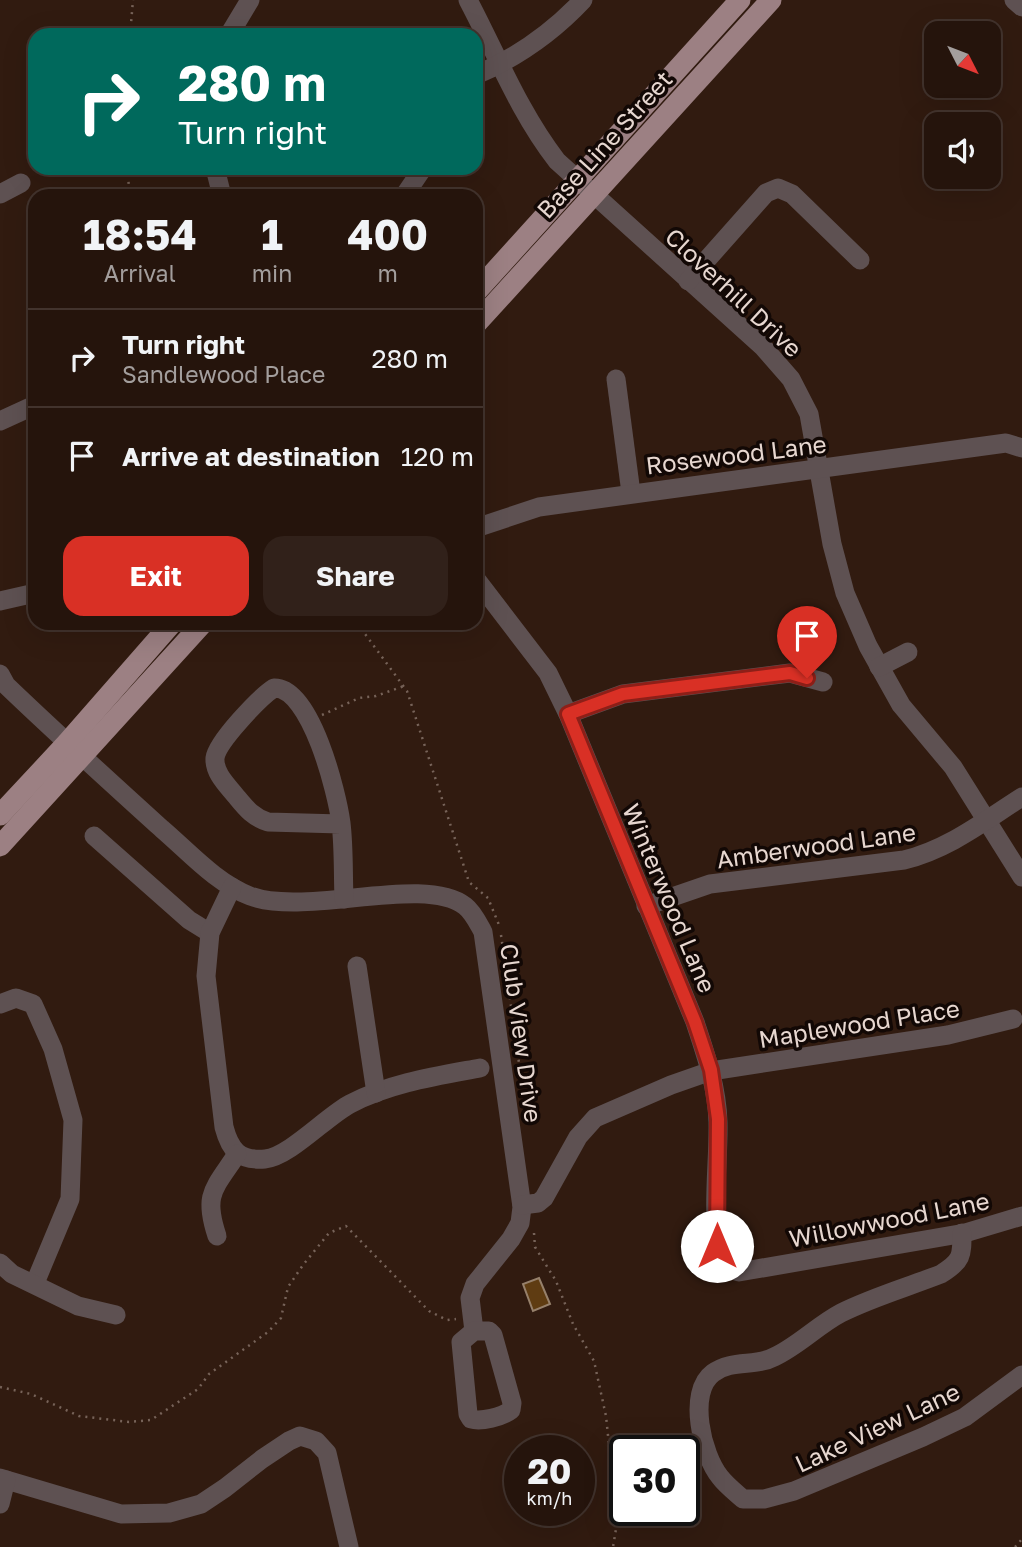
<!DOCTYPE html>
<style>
body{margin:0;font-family:"Golos Text",sans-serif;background:#31211a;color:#f1f3f6;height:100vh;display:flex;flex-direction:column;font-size:26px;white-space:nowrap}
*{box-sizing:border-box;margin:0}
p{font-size:23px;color:#a39e9d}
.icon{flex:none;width:38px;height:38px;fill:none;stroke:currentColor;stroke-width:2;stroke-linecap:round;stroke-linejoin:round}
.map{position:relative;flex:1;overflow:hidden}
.details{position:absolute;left:28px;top:189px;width:455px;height:441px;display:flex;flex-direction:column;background:#25140c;border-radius:21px;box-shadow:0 7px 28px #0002,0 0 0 2px #42332d}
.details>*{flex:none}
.top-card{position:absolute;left:28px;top:28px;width:455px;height:147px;border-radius:21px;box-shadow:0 7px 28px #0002,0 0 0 2px #42332d;background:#00695c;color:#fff;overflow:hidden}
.needle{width:46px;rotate:132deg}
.buttons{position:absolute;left:924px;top:21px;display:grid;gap:14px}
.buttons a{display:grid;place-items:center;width:77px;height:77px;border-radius:14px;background:#25140c;box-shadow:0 7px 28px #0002,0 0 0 2px #42332d;font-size:35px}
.speed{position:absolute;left:504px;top:1435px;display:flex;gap:14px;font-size:35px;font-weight:700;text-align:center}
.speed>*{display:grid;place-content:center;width:91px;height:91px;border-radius:50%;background:#25140c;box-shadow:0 7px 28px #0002,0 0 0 2px #42332d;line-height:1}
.speed small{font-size:18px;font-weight:400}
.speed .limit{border:4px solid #111;border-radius:10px;background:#fff;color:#111}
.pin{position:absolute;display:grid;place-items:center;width:60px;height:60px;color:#fff;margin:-72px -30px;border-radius:50% 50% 50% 0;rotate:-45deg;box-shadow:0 0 7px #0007}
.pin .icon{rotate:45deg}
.me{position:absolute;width:77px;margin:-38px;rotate:0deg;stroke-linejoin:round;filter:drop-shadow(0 0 5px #0008)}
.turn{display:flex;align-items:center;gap:24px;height:147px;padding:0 35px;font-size:32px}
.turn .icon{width:91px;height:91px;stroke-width:2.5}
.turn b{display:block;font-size:49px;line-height:60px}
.eta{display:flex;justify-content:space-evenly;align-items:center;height:119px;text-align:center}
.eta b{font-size:42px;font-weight:700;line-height:49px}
.button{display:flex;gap:14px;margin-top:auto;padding:14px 35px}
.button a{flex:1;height:80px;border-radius:21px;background:#d93025;color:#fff;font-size:28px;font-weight:700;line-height:80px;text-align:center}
.button a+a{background:#31211a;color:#f1f3f6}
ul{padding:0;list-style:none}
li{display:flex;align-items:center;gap:21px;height:98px;padding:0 35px;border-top:2px solid #42332d}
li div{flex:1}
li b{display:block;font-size:26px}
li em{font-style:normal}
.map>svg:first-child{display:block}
.building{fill:#5f3c12;stroke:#96806b;stroke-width:2}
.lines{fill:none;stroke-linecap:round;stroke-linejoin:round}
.path{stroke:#776359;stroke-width:2.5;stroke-dasharray:2 5;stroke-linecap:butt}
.minor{stroke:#5e5152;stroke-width:19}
.major{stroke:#9c8083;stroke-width:21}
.route-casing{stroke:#8d1f18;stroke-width:18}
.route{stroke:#d93025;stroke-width:12}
.labels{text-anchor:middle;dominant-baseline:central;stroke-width:7;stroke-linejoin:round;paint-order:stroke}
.street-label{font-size:24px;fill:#e7d7d0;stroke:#120805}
</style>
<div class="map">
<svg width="1022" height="1547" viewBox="0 0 1022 1547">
<rect width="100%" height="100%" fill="#311b10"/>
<!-- building -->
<polygon class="building" points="539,1278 550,1304 533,1311 523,1284"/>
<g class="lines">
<!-- path -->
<g class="path">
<polyline points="130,35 133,0"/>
<polyline points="127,168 130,196"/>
<polyline points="357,623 407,691 469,882 488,898 499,925"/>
<polyline points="322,715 359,698 376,696 404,686"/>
<polyline points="501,935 520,1070"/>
<polyline points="534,1233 535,1247 556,1281 573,1324 594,1361 606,1416 612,1474 620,1505 613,1547"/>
<polyline points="0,1387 31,1394 79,1416 129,1422 151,1420 198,1389 209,1374 268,1332 281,1318 288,1287 303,1265 329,1233 346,1226 429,1311 447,1320 456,1319"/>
<polyline points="1015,1547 1022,1539"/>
</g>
<!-- minor -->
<g class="minor">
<path d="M468,0C497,55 519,112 557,161L763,347L791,379L809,414L832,544L845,593L868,646L901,705L953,767L1022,877"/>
<polyline points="1014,0 1022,7"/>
<polyline points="229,35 250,0"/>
<path d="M476,75C518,57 552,33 583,0"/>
<polyline points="215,168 222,196"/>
<polyline points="0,194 21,183"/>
<polyline points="404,196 423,168"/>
<polyline points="688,281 766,193 778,188 792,194 860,260"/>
<polyline points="616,379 631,493"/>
<polyline points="0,421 35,405"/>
<polyline points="476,528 539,507 1006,443 1022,448"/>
<path d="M476,579L548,673L568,714L695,1022C706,1055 717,1087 718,1122C719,1169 709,1222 724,1267L739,1272L965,1233L1022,1216"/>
<polyline points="0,601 35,593"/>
<polyline points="879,667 908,652"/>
<path d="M0,674L6,685C57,734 109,781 162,829C189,852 216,883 250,896C306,917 424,874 465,906C473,912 478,923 483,932L522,1207L520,1223L511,1239L475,1284L470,1298L474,1331"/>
<polyline points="568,714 623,694 790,673 823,682"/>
<path d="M341,824L268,822C252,817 245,807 235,795C227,785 214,773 215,758C217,742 260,697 274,688C311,687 337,793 341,823C344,848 343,874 344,899"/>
<polyline points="94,836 189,920 210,933"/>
<path d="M232,887L210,933L206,976L224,1127C230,1150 239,1161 265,1159C289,1157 327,1116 350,1104C390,1083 437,1076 480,1068"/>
<path d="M646,906L710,884L904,860C949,849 984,821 1022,797"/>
<polyline points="357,966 376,1093"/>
<polyline points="0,1004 16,998 33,1004 53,1049 73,1120 70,1199 35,1283"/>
<polyline points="522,1205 538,1203 544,1198 578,1137 595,1118 671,1085 711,1071 948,1035 1013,1019"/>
<path d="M962,1233C962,1256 962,1261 941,1274C908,1287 873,1297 841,1313C818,1325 798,1346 774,1357C755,1367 732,1359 713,1373C687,1392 702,1455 720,1477C726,1485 735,1492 743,1499H764L794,1491L923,1437L965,1417L1022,1375"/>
<path d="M217,1236C203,1194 214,1189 237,1154"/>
<polyline points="0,1263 12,1274 78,1306 116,1315"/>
<path d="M474,1331H489L493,1335L512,1403L511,1410C502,1417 481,1422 471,1419L468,1414L461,1342Z"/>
<polyline points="0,1478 121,1514 169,1513 201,1504 225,1488 262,1459 289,1441 300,1436 316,1441 327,1453 349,1547"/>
<polyline points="0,1504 6,1480"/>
</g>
<!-- major -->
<g class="major">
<polyline points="476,292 740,0"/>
<polyline points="476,324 771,0"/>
<polyline points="0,815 67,743 172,623"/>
<polyline points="0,846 203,623"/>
</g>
</g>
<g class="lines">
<!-- route casing -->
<g class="route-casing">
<polyline id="route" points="717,1246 718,1119 711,1070 695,1022 568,714 623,694 790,673 807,678"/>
</g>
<!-- route -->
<use href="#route" class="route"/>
</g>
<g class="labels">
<!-- street labels -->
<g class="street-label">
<text transform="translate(604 144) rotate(-48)">Base Line Street</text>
<text transform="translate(734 292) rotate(43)">Cloverhill Drive</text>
<text transform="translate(736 454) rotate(-7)">Rosewood Lane</text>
<text transform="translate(816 845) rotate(-8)">Amberwood Lane</text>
<text transform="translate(670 898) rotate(67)">Winterwood Lane</text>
<text transform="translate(859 1023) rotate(-9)">Maplewood Place</text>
<text transform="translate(522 1033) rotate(82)">Club View Drive</text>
<text transform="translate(889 1219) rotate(-11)">Willowwood Lane</text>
<text transform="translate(877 1427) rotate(-25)">Lake View Lane</text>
</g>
</g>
</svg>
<div class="buttons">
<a><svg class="needle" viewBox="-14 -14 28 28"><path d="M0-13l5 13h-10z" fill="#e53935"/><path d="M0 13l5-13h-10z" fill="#a39e9d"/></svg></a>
<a><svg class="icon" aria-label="sound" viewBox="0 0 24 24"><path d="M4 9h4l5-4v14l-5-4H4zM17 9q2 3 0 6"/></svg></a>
</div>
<div class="speed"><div>20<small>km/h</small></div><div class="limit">30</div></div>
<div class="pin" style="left:807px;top:678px;background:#d93025"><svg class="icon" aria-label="arrive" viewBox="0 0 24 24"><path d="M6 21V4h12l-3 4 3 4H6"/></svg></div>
<svg class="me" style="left:717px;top:1246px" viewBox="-20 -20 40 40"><circle r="19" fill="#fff"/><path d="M0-13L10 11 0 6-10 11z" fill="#d93025"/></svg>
<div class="top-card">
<div class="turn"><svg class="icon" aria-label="right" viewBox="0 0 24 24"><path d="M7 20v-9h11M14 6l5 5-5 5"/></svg><div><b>280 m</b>Turn right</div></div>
</div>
<section class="details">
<div class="eta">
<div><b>18:54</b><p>Arrival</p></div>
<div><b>1</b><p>min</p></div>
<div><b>400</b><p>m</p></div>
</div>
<ul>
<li><svg class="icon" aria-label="right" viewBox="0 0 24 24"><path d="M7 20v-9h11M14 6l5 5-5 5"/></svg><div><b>Turn right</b><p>Sandlewood Place</p></div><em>280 m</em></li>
<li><svg class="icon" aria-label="arrive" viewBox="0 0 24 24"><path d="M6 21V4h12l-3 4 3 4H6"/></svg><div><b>Arrive at destination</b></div><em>120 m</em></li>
</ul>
<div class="button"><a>Exit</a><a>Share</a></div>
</section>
</div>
